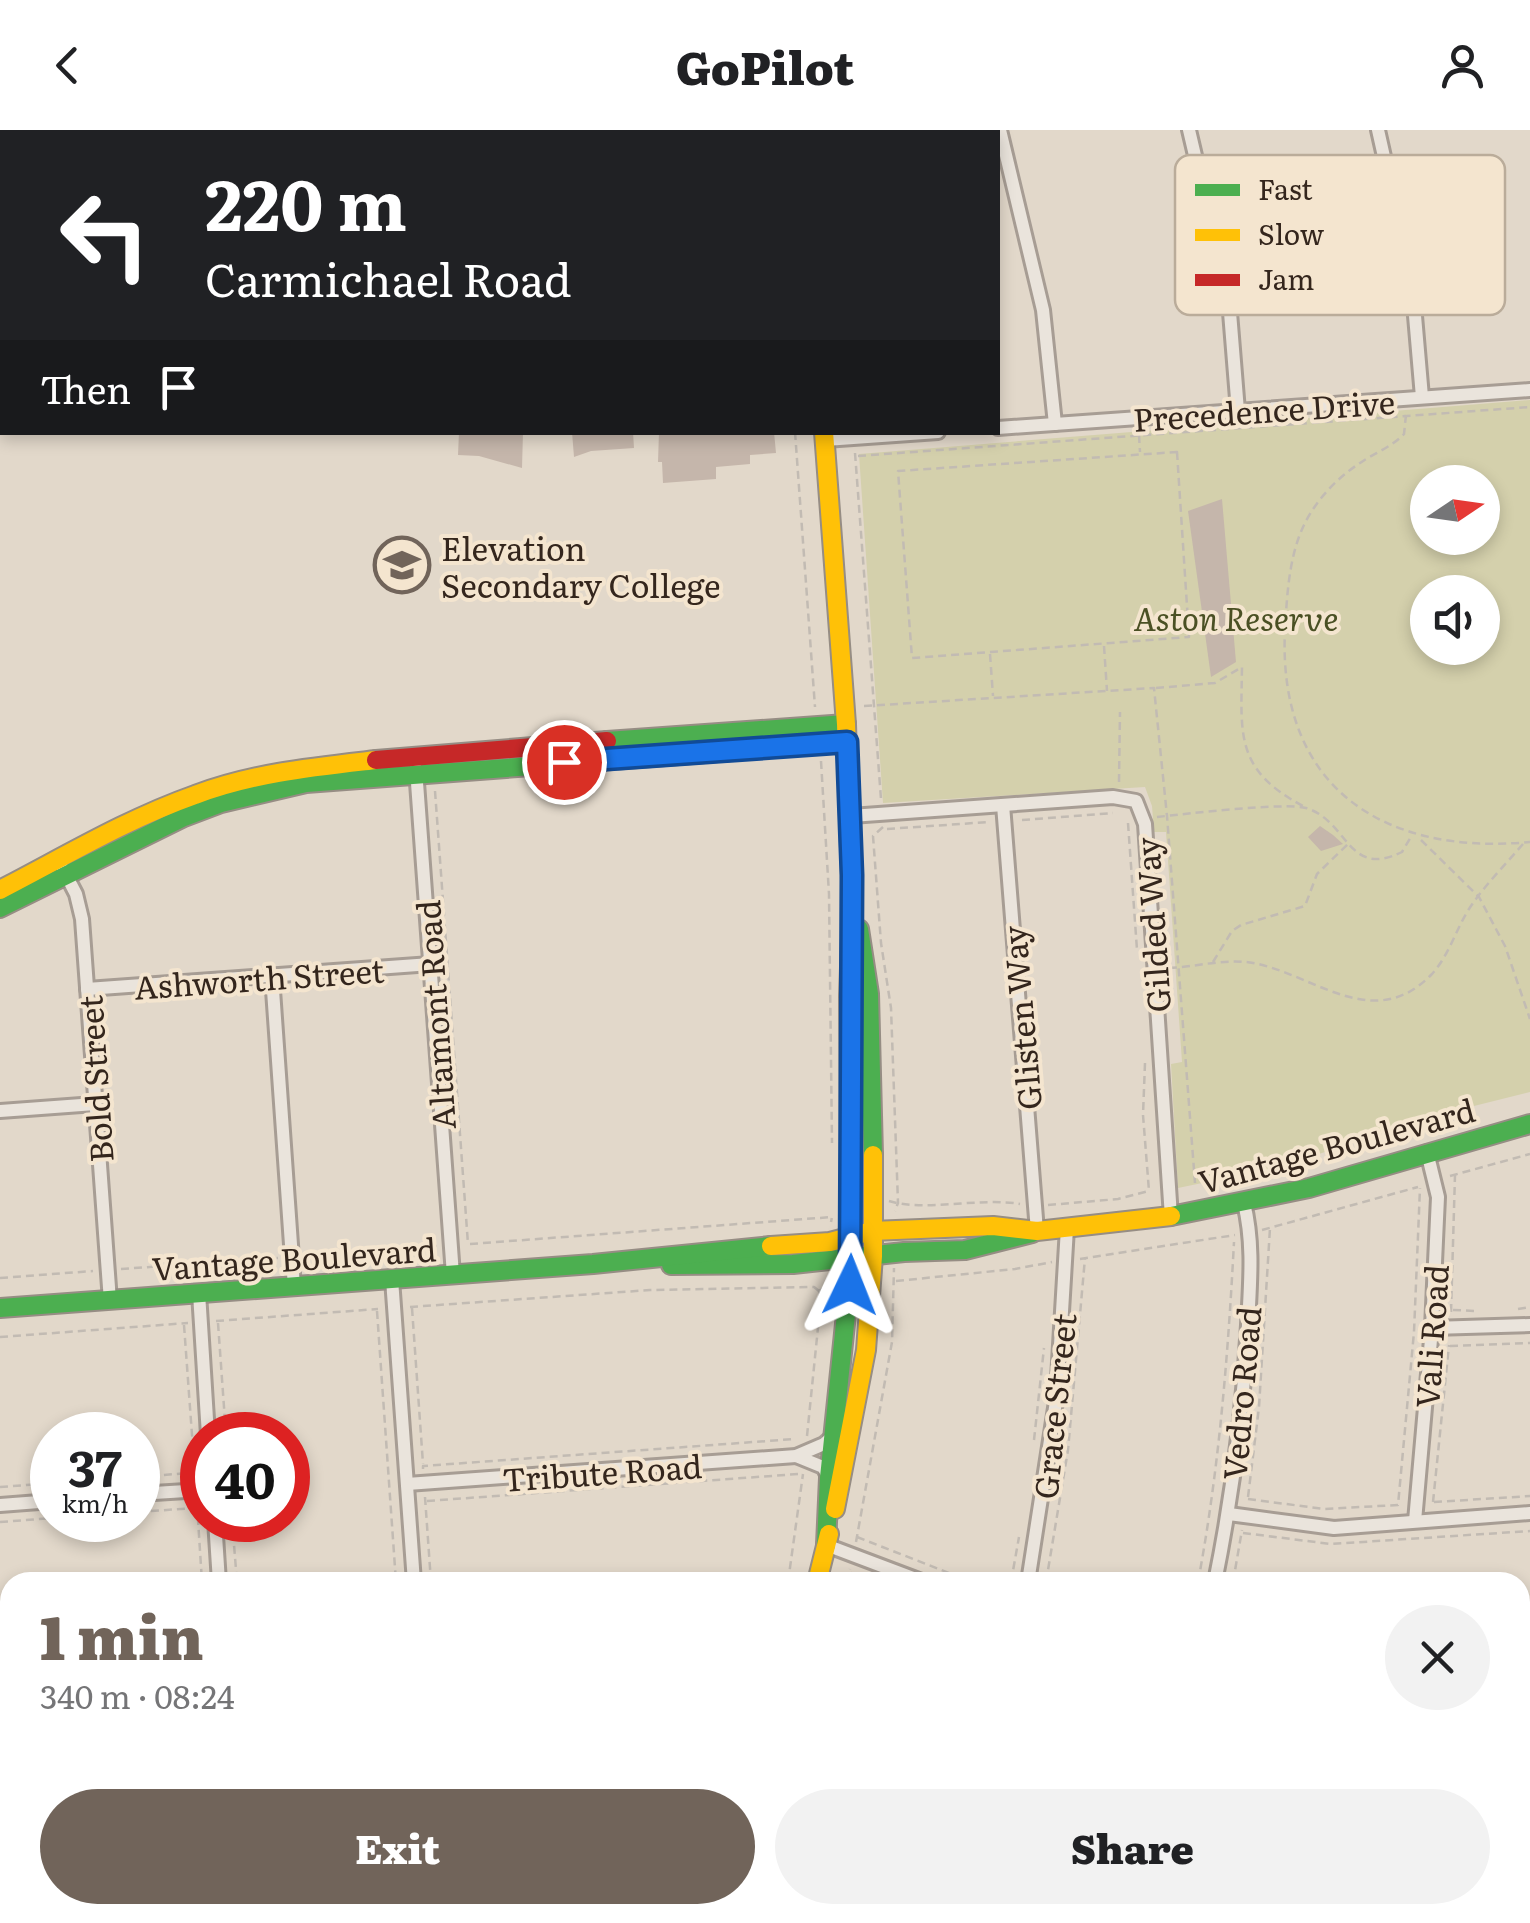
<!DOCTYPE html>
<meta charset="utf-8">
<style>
body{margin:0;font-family:Literata,serif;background:#f2f2f2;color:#202124;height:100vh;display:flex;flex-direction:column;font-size:38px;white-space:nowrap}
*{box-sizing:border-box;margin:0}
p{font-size:32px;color:#757577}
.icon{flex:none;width:55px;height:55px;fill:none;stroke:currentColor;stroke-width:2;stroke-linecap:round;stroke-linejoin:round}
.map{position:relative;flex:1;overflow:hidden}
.drawer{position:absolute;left:0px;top:1442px;width:1530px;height:352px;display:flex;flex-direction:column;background:#fff;border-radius:30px 30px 0 0;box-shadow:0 5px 15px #0003}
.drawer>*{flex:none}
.hud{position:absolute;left:0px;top:0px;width:1000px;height:305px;box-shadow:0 5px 15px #0003;background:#202124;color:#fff;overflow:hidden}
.needle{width:65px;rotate:77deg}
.controls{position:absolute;left:1410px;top:335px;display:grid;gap:20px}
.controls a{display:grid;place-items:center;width:90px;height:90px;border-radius:50%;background:#fff;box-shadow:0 5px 15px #0003;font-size:50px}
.speed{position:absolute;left:30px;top:1282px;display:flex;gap:20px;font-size:50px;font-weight:700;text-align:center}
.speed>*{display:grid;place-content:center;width:130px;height:130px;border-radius:50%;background:#fff;box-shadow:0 5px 15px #0003;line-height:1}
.speed small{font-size:25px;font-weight:400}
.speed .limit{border:15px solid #d22;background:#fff;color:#111}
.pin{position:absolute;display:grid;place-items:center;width:85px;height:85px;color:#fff;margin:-42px;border:5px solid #fff;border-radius:50%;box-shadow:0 2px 10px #0007}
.me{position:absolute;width:110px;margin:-55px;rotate:2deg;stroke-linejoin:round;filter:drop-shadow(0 0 8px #0008)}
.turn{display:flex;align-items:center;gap:35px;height:210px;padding:0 40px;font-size:45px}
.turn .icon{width:130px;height:130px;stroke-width:2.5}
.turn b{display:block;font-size:70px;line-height:85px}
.then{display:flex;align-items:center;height:95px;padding:0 40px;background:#0003;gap:20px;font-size:38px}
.round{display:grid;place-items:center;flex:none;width:105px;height:105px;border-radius:52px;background:#f2f2f2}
.head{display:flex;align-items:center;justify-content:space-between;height:170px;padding:0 40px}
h1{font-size:60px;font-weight:800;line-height:75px;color:#71645a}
.action{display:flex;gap:20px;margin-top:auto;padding:20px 40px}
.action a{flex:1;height:115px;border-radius:60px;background:#71645a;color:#fff;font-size:40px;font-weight:800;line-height:115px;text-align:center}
.action a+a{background:#f2f2f2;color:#202124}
header{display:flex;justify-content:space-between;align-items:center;height:130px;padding:0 40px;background:#fff;font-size:45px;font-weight:800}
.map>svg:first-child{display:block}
.green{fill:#d4d0ac;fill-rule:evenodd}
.building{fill:#c5b6ab}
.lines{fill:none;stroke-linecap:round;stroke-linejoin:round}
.street-casing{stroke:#a79d94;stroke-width:18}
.fast-casing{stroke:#968d84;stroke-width:22}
.slow-casing{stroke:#968d84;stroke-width:22}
.jam-casing{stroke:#968d84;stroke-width:22}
.path{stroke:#c2bbb3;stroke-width:2.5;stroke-dasharray:8 5;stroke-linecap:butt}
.street{stroke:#eae4dc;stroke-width:12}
.fast{stroke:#4caf50;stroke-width:18}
.slow{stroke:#ffc107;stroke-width:18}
.jam{stroke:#c62828;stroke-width:18}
.route-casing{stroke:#114b97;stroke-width:25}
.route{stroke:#1a73e8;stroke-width:18}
.labels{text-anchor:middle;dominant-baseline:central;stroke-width:8;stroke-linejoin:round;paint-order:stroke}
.street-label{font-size:32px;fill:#34261d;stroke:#f4e5cf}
.poi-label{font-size:32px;fill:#34261d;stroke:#f4e5cf;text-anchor:start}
.park-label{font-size:32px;font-style:italic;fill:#4a5024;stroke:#f4e5cf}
.key{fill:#f4e5cf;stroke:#baac9a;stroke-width:2.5}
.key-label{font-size:28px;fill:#34261d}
</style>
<header><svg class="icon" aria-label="back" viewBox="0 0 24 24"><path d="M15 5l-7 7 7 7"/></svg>GoPilot<svg class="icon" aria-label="person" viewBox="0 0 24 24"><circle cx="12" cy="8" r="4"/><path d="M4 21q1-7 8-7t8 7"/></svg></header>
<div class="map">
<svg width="1530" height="1793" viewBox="0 0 1530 1793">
<rect width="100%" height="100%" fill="#e2d8ca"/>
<!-- green -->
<path class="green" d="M1530,270V962L1450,982L1275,1038L1178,1058L1171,934L1182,932L1166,702H1154L1152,676L1145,657L883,673L859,324ZM1428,352H1482V408H1428ZM1428,462H1482V518H1428Z"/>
<!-- building -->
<g class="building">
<polygon points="459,302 523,302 522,338 479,326 458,325"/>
<polygon points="572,302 633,302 634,318 591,321 574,327"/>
<polygon points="659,302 774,302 776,323 750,325 750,334 716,337 716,349 663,353 662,332 658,332"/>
<polygon points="1222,369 1236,532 1211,547 1188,381"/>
<polygon points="1320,696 1333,705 1343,714 1321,721 1308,707"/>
</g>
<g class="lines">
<!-- street casing -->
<g class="street-casing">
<g id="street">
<polyline points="224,0 224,2"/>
<polyline points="1000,0 1043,180 1055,294"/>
<polyline points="1189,0 1229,170 1238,281"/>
<polyline points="1378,0 1412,151 1422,267"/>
<polyline points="998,298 1530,260"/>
<polyline points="825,310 938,302"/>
<polyline points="416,639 453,1145"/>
<polyline points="1003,675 1037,1101"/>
<polyline points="851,686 1113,667 1136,671 1145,694 1171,1087"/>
<polyline points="63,739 76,764 82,789 110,1171"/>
<polyline points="272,846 294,1157"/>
<polyline points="87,859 431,834"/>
<polyline points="0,981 95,974"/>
<polyline points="392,1149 414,1452"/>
<polyline points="199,1163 208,1305"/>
<polyline points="1432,1198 1530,1195"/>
<polyline points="796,1326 823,1337 829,1348"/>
<polyline points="407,1354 796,1326 824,1314 833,1306"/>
<polyline points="138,1364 202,1360"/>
<polyline points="0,1375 52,1371"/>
<polyline points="1229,1384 1334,1398 1530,1383"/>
<polyline points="215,1390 219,1452"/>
<polyline points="1415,1391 1432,1198 1438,1067 1427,1022"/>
<polyline points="826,1415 924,1452"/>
<polyline points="1028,1452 1057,1265 1067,1098"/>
<path d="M1215,1452C1232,1368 1243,1281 1248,1195C1250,1153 1254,1114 1244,1073"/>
<polyline points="1520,1569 1530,1568"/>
<polyline points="0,1769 10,1768"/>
<polyline points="480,1793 484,1785"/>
<polyline points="930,1793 933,1785"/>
<polyline points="1452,1793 1452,1785"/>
</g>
</g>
<!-- fast casing -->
<g class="fast-casing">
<g id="fast">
<polyline points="794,0 795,2"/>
<polyline points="620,2 630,0"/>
<polyline points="812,2 813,0"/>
<polyline points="607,611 846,594"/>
<polyline points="0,778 184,687 221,673 306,653 692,624"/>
<polyline points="859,799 869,864 873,1025"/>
<polyline points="1171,1086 1309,1058 1530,994"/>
<polyline points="671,1135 793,1134 904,1122 965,1120 1032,1103"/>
<polyline points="0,1178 593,1134 771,1116"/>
<polyline points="826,1415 829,1348 851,1136 849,866 852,780"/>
<polyline points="1250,1785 1271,1793"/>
</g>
</g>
<!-- slow casing -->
<g class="slow-casing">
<g id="slow">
<polyline points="0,148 2,148"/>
<polyline points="824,302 846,594 852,780"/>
<polyline points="692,624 847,612"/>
<path d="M0,760C64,727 127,689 195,665C253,643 315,637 376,630"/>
<polyline points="771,1116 830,1112 872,1101 993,1096 1037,1101 1171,1086"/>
<polyline points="835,1379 866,1220 873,1126 873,1025"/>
<polyline points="817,1452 829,1404"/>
<polyline points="0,1564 10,1563"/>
<polyline points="708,1793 711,1785"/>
</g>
</g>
<!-- jam casing -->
<g class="jam-casing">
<polyline id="jam" points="376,630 607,611"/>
</g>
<!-- path -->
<g class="path">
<polyline points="772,0 773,2"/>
<polyline points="509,2 519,0"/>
<polyline points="728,2 739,0"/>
<polyline points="834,2 835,0"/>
<polyline points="0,123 2,122"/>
<polyline points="0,174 2,173"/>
<path d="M1406,285L1404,304C1392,317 1374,323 1360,333C1337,348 1316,370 1304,395C1289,426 1287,465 1285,499C1277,657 1383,726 1530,712"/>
<polyline points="795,302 815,577"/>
<polyline points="1139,305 1140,322"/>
<polygon points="1177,322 1189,507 912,528 898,341"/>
<polyline points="855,323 881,669"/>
<polyline points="858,326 1530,277"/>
<polyline points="1104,516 1107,561"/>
<polyline points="990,524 993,566"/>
<path d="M1156,558L1215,553L1242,537C1241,605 1235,640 1303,676"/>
<polyline points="864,576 1154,558 1167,686 1195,1053"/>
<polyline points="821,631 829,764 832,1013"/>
<polyline points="1119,652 1120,582"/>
<polyline points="435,661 468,1114"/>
<path d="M1157,687C1184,684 1286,672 1306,678C1349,691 1347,749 1402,722L1412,705"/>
<polyline points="1022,690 1113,683"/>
<polyline points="1128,693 1137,820"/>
<polyline points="883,697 873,706 881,813 891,878 898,1073 895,1081"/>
<polyline points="887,699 989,692"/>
<polyline points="1421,710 1479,767 1505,816 1530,889"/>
<polyline points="1213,832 1232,801 1241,795 1305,776 1317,744 1348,714"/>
<path d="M1169,838C1196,837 1225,828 1253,833C1314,844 1373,904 1431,845C1449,826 1455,801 1469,779C1484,756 1505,735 1523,714"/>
<polyline points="1145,933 1143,985 1149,1061"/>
<polyline points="1450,1046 1530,1024"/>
<path d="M889,1071C925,1082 980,1067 1020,1074"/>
<polyline points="1048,1075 1118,1069 1149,1061"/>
<polyline points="1262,1100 1418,1057"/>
<polyline points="470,1114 832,1087 831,1092"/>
<polyline points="306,1126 437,1116"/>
<polyline points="1080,1129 1235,1105"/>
<polyline points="121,1139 278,1128"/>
<polyline points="0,1148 93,1141"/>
<polyline points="896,1151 1015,1139 1052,1132"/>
<polyline points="410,1177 650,1160 814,1157 819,1161"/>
<polyline points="412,1178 423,1334"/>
<polyline points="1518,1179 1530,1177"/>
<polyline points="1453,1180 1475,1181"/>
<polyline points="377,1181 396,1452"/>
<polyline points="1451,1182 1455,1045"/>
<polyline points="216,1191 378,1179"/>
<polyline points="218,1193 226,1305"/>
<polyline points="184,1195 195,1346"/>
<polyline points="0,1207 188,1193"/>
<polyline points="1450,1216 1530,1213"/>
<polyline points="807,1306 821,1168 819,1161 827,1156 828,1150"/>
<polyline points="1034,1310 1044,1218"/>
<polyline points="423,1339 423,1336 795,1309"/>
<polyline points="138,1347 202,1342"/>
<polyline points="0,1357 52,1353"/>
<polyline points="425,1367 431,1452"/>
<polyline points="1248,1367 1259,1277 1270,1098"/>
<polyline points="1248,1369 1324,1379 1398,1375 1414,1202 1420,1058"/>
<polyline points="427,1371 798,1344"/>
<polyline points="1433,1372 1449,1215"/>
<polyline points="1434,1372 1530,1366"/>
<polyline points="197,1374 202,1452"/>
<polyline points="138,1382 195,1378"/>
<polyline points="232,1390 237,1452"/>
<polyline points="0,1392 52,1388"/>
<polyline points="1243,1403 1331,1414 1530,1401"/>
<polyline points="857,1407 972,1452"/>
<polyline points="856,1412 892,1212 894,1138"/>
<polyline points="851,1443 875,1452"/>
<polyline points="788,1452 803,1344"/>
<polyline points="847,1452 850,1439"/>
<polyline points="1011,1452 1019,1407"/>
<polyline points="1046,1452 1068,1320 1085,1128"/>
<path d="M1198,1452C1219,1340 1228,1226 1234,1112"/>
<polyline points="1233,1452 1242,1400"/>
<polyline points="0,1542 10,1541"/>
<polyline points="1520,1551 1530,1550"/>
<polyline points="0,1585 10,1584"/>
<polyline points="1520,1586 1530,1586"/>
<polyline points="0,1751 10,1750"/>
<polyline points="1186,1785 1206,1793"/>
<polyline points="1318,1785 1339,1793"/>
<polyline points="0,1787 13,1785"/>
<polyline points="461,1793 465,1785"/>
<polyline points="499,1793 502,1785"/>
<polyline points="676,1793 680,1785"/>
<polyline points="738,1793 742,1785"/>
</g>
<!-- street -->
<use href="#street" class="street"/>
<!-- fast -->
<use href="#fast" class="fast"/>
<!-- slow -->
<use href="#slow" class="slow"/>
<!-- jam -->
<use href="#jam" class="jam"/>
</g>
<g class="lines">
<!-- route casing -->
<g class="route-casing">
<polyline id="route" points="564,632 847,612 852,745 850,1155"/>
</g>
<!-- route -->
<use href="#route" class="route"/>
</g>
<!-- icons -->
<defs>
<g id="school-ring" transform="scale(2.875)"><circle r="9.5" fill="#f4e5cf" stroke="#71645a" stroke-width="1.5"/><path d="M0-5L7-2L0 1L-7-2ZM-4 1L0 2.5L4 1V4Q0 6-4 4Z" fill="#71645a"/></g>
</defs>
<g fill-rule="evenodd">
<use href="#school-ring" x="402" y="435"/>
</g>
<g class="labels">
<!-- street labels -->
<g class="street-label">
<text transform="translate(1264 279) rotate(-4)">Precedence Drive</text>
<text transform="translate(1151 795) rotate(-94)">Gilded Way</text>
<text transform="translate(259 847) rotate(-4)">Ashworth Street</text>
<text transform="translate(434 885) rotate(-94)">Altamont Road</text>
<text transform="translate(1020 888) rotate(-95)">Glisten Way</text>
<text transform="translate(94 949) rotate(-94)">Bold Street</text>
<text transform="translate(1336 1014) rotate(-15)">Vantage Boulevard</text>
<text transform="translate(294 1127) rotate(-4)">Vantage Boulevard</text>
<text transform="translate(1430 1206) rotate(-86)">Vali Road</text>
<text transform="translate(1240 1263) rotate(-85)">Vedro Road</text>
<text transform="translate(1053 1276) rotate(-84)">Grace Street</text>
<text transform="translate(602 1341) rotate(-4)">Tribute Road</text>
</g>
<!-- poi labels -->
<g class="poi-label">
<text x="441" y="417">Elevation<tspan x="441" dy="37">Secondary College</tspan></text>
</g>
<!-- park labels -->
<g class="park-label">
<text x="1236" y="487">Aston Reserve</text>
</g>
</g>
<!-- legend -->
<rect x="1175" y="25" width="330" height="160" rx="15" class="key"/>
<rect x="1195" y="54" width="45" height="12" fill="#4caf50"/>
<rect x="1195" y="99" width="45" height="12" fill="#ffc107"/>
<rect x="1195" y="144" width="45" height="12" fill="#c62828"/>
<g class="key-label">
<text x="1258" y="70">Fast</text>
<text x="1258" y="115">Slow</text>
<text x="1258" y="160">Jam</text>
</g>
</svg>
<div class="controls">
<a><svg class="needle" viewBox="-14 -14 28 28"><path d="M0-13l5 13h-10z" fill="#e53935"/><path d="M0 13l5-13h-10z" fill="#757577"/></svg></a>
<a><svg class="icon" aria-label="sound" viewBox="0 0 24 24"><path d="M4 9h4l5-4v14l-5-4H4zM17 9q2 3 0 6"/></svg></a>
</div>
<div class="speed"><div>37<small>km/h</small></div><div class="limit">40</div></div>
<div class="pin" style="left:564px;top:632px;background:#d93025"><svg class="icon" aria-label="arrive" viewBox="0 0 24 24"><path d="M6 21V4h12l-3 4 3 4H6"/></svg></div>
<svg class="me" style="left:850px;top:1155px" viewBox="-20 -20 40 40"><path d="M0-17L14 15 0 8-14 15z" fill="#1a73e8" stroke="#fff" stroke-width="4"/></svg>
<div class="hud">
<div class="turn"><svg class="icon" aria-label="left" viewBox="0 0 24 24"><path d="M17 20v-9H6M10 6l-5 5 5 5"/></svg><div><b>220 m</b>Carmichael Road</div></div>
<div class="then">Then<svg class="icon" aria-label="arrive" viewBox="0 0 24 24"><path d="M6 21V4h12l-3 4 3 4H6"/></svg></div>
</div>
<section class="drawer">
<div class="head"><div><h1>1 min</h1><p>340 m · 08:24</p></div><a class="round"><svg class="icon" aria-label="close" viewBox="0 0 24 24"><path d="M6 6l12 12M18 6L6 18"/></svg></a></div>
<div class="action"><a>Exit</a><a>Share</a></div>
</section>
</div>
